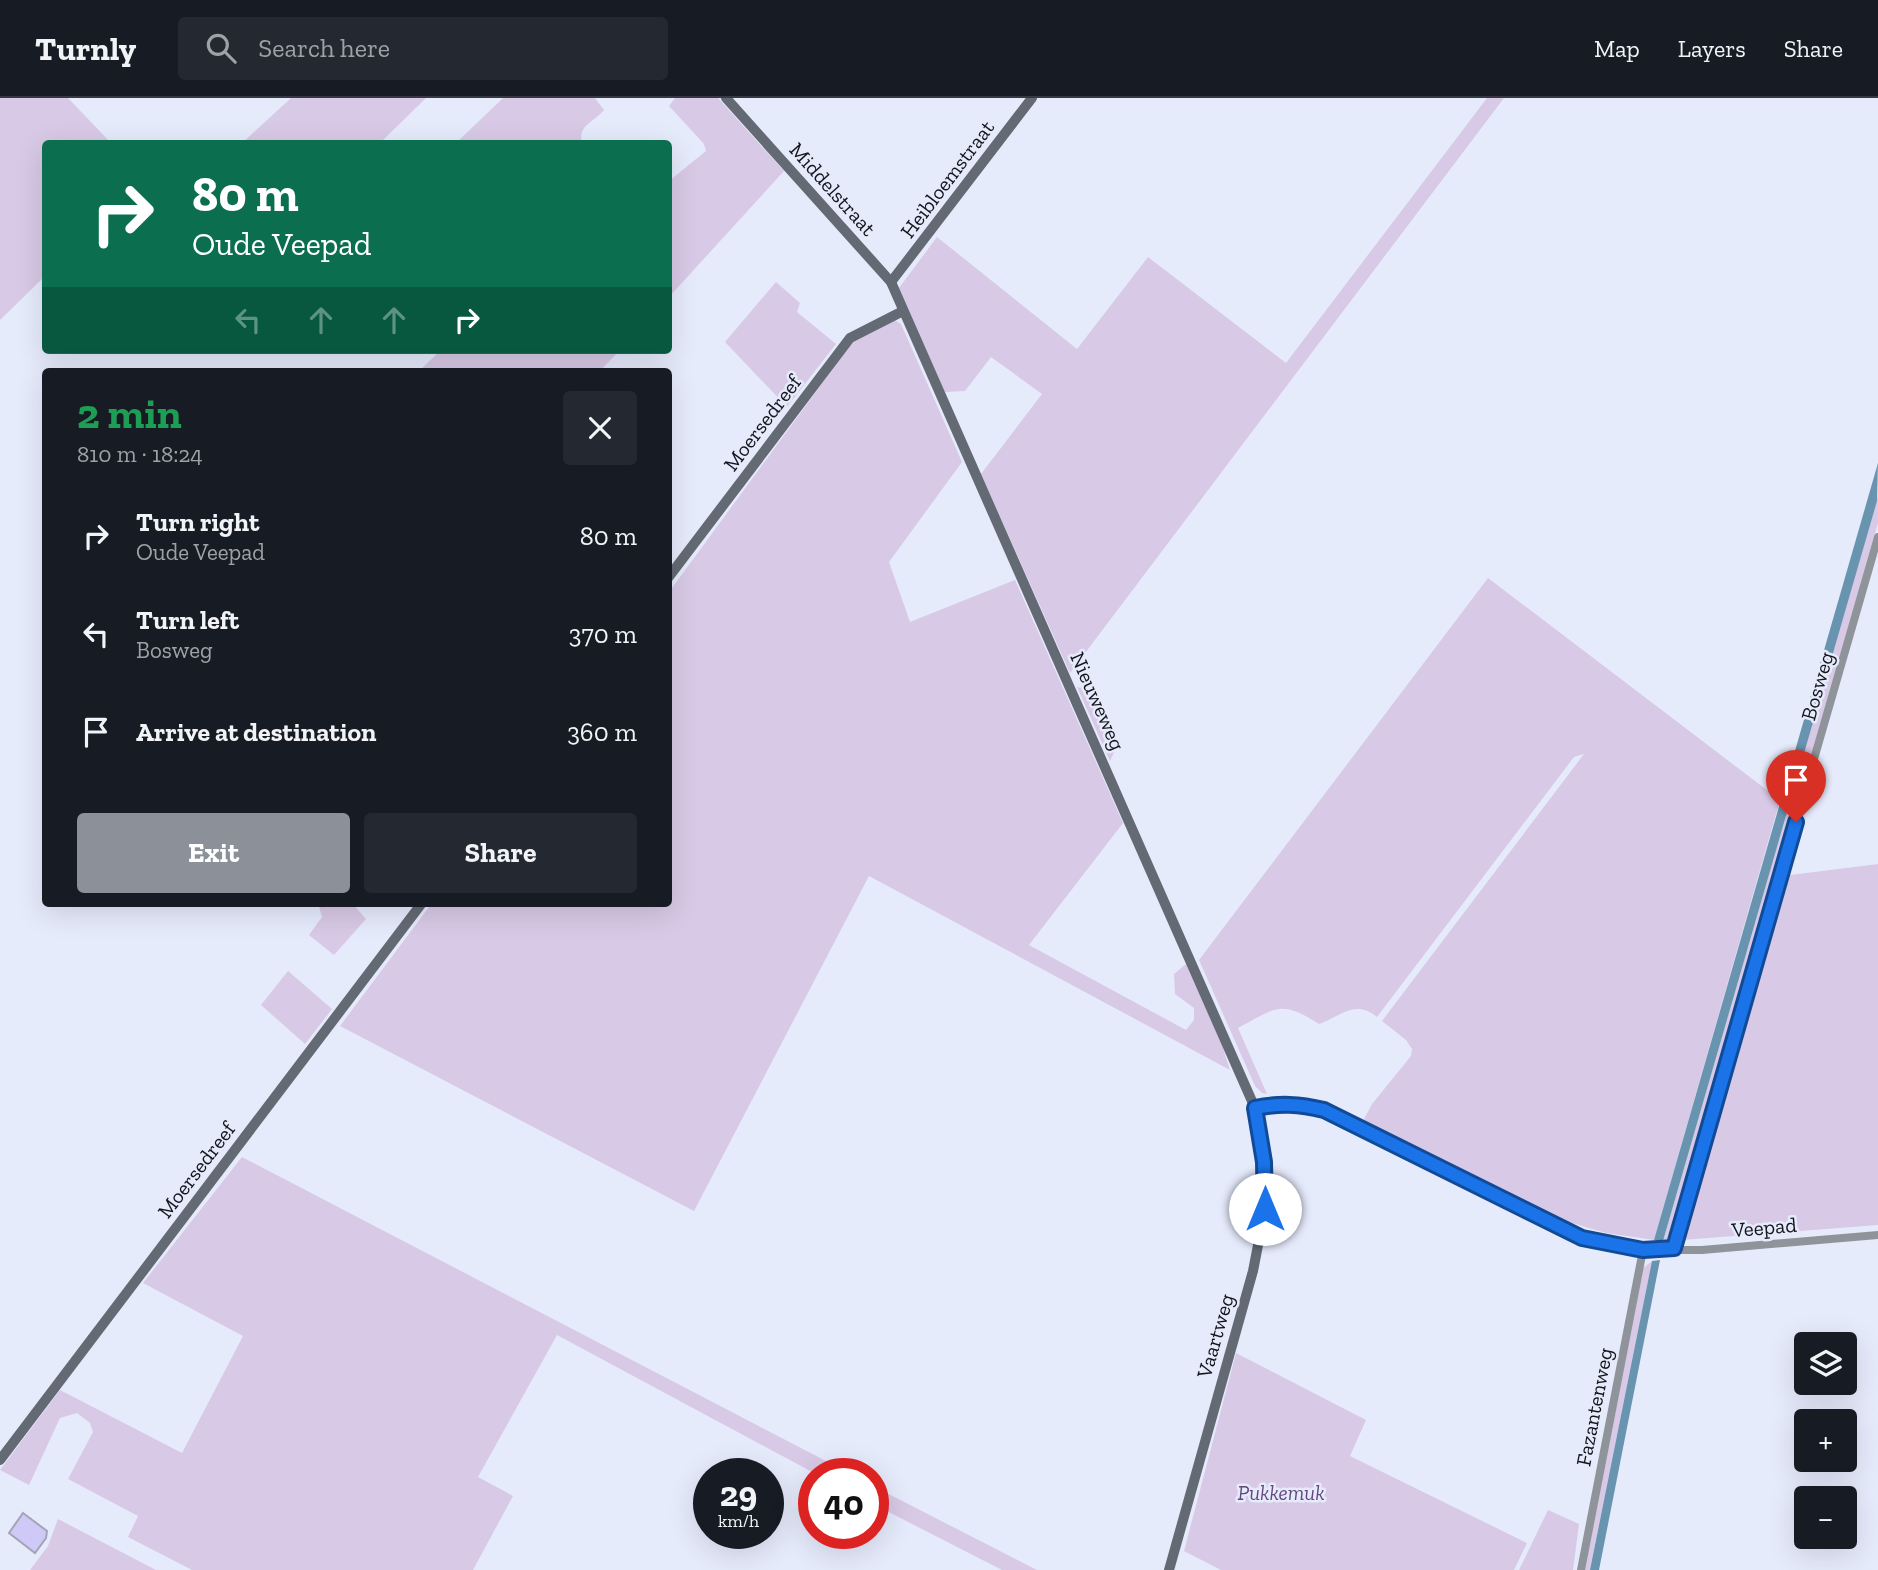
<!DOCTYPE html>
<meta charset="utf-8">
<style>
body{margin:0;font-family:"Zilla Slab",serif;background:#242831;color:#f1f3f6;height:100vh;display:flex;flex-direction:column;font-size:26px;white-space:nowrap}
*{box-sizing:border-box;margin:0}
p{font-size:23px;color:#9ea1a6}
.icon{flex:none;width:38px;height:38px;fill:none;stroke:currentColor;stroke-width:2;stroke-linecap:round;stroke-linejoin:round}
.map{position:relative;flex:1;overflow:hidden}
.drawer{position:absolute;left:42px;top:270px;width:630px;height:539px;display:flex;flex-direction:column;background:#171b24;border-radius:7px;box-shadow:0 7px 28px #0002}
.drawer>*{flex:none}
.hud{position:absolute;left:42px;top:42px;width:630px;height:214px;border-radius:7px;box-shadow:0 7px 28px #0002;background:#0b6e4f;color:#fff;overflow:hidden}
.fabs{position:absolute;left:1794px;top:1234px;display:grid;gap:14px}
.fabs a{display:grid;place-items:center;width:63px;height:63px;border-radius:7px;background:#171b24;box-shadow:0 7px 28px #0002;font-size:35px}
.speed{position:absolute;left:693px;top:1360px;display:flex;gap:14px;font-size:35px;font-weight:700;text-align:center}
.speed>*{display:grid;place-content:center;width:91px;height:91px;border-radius:50%;background:#171b24;box-shadow:0 7px 28px #0002;line-height:1}
.speed small{font-size:18px;font-weight:400}
.speed .limit{border:10px solid #d22;background:#fff;color:#111}
.pin{position:absolute;display:grid;place-items:center;width:60px;height:60px;color:#fff;margin:-72px -30px;border-radius:50% 50% 50% 0;rotate:-45deg;box-shadow:0 0 7px #0007}
.pin .icon{rotate:45deg}
.me{position:absolute;width:77px;margin:-38px;rotate:0deg;stroke-linejoin:round;filter:drop-shadow(0 0 5px #0008)}
.turn{display:flex;align-items:center;gap:24px;height:147px;padding:0 35px;font-size:32px}
.turn .icon{width:91px;height:91px;stroke-width:2.5}
.turn b{display:block;font-size:49px;line-height:60px}
.lanes{display:flex;align-items:center;height:66px;padding:0 35px;background:#0003;justify-content:center;gap:35px;direction:ltr}
.lanes .off{opacity:.35}
.round{display:grid;place-items:center;flex:none;width:74px;height:74px;border-radius:7px;background:#242831}
.summary{display:flex;align-items:center;justify-content:space-between;height:119px;padding:0 35px}
h1{font-size:42px;font-weight:700;line-height:52px;color:#1e9e55}
.primary-button{display:flex;gap:14px;margin-top:auto;padding:14px 35px}
.primary-button a{flex:1;height:80px;border-radius:7px;background:#8c9099;color:#fff;font-size:28px;font-weight:700;line-height:80px;text-align:center}
.primary-button a+a{background:#242831;color:#f1f3f6}
ul{padding:0;list-style:none}
li{display:flex;align-items:center;gap:21px;height:98px;padding:0 35px}
li div{flex:1}
li b{display:block;font-size:26px}
li em{font-style:normal}
header{display:flex;align-items:center;gap:42px;box-sizing:border-box;height:98px;padding:0 35px;background:#171b24;border-bottom:2px solid #363941}
header strong{font-size:33px}
nav{display:flex;gap:38px;margin-inline-start:auto;font-size:24px}
.search{width:490px;height:63px;background:#242831;display:flex;align-items:center;gap:18px;box-sizing:border-box;padding:0 24px;border-radius:7px;color:#9ea1a6;font-size:26px}
.map>svg:first-child{display:block}
.green{fill:#d8c9e6}
.water{fill:#6894af}
.building{fill:#cfc9f7;stroke:#a5a4b4;stroke-width:2}
.lines{fill:none;stroke-linecap:round;stroke-linejoin:round}
.street{stroke:#8f949a;stroke-width:8}
.secondary{stroke:#636a73;stroke-width:10}
.route-casing{stroke:#114b97;stroke-width:18}
.route{stroke:#1a73e8;stroke-width:12}
.labels{text-anchor:middle;dominant-baseline:central;stroke-width:5;stroke-linejoin:round;paint-order:stroke}
.street-label{font-size:21px;fill:#14151b;stroke:#e6ebfc}
.park-label{font-size:21px;font-style:italic;fill:#65477e;stroke:#e6ebfc}
</style>
<header>
<strong>Turnly</strong>
<div class="search"><svg class="icon" aria-label="search" viewBox="0 0 24 24"><circle cx="10" cy="10" r="6"/><path d="M15 15l6 6"/></svg>Search here</div>
<nav><a>Map</a><a>Layers</a><a>Share</a></nav>
</header>
<div class="map">
<svg width="1878" height="1472" viewBox="0 0 1878 1472">
<rect width="100%" height="100%" fill="#e6ebfc"/>
<!-- green -->
<g class="green">
<polygon points="0,0 68,0 111,45 46,46 45,178 0,222"/>
<polygon points="291,0 426,0 380,45 242,45"/>
<path d="M503,0H595L604,12C594,24 577,28 582,45H456Z"/>
<polygon points="675,0 718,0 784,73 669,199 669,83 706,53 704,46 669,8"/>
<polygon points="1487,0 1504,0 1070,575 981,376 1042,296 991,259 965,293 945,294 899,190 937,139 1077,251 1148,159 1286,265"/>
<polygon points="776,184 800,205 797,214 836,246 787,309 725,244"/>
<polygon points="895,222 901,226 962,364 889,464 910,524 1015,482 1123,725 1029,847 1186,932 1194,922 1194,910 1175,896 1174,876 1186,866 1221,944 1230,972 869,778 694,1113 340,928 432,805 668,805 669,494 854,242"/>
<polygon points="441,252 620,252 600,273 419,273"/>
<polygon points="1878,398 1878,425 1673,1136 1670,1142 1663,1143"/>
<path d="M1488,480L1780,702L1654,1142L1606,1135L1565,1123L1363,1023L1372,1006L1411,958L1412,951L1406,942L1382,923L1584,656L1574,659L1377,919C1355,901 1341,918 1319,926C1280,901 1276,910 1238,930L1267,996L1262,995L1255,988L1199,862Z"/>
<polygon points="1077,589 1086,591 1115,652 1110,663"/>
<polygon points="1878,766 1878,1127 1682,1142 1790,777"/>
<polygon points="318,805 352,805 366,821 334,857 309,837 322,819"/>
<polygon points="288,873 332,911 305,946 261,907"/>
<polygon points="242,1059 849,1375 814,1375 557,1237 478,1379 513,1398 473,1472 192,1472 128,1439 138,1418 68,1381 93,1334 90,1325 77,1315 60,1320 29,1387 0,1372 60,1292 182,1355 243,1238 143,1185"/>
<polygon points="1652,1163 1590,1472 1584,1472 1642,1171"/>
<polygon points="1236,1255 1366,1322 1350,1358 1527,1445 1514,1472 1221,1472 1184,1453"/>
<polygon points="873,1388 1037,1472 1002,1472 873,1406"/>
<polygon points="1548,1412 1579,1426 1573,1472 1519,1472"/>
<polygon points="58,1421 156,1472 30,1472 48,1448"/>
</g>
<!-- water -->
<g class="water">
<polygon points="1878,365 1877,403 1663,1143 1654,1142"/>
<polygon points="1660,1162 1599,1472 1590,1472 1652,1163"/>
</g>
<!-- building -->
<polygon class="building" points="23,1415 47,1433 46,1440 35,1455 9,1435"/>
<g class="lines">
<!-- street -->
<g class="street">
<path d="M1255,1010C1280,1005 1299,1006 1324,1012L1582,1140L1643,1152H1702L1878,1137"/>
<polyline points="1673,1150 1878,439"/>
<polyline points="1581,1472 1643,1152"/>
</g>
<!-- secondary -->
<g class="secondary">
<polyline points="726,0 891,184 1255,1010 1264,1064 1265,1111 1253,1173 1169,1472"/>
<polyline points="891,184 1032,0"/>
<polyline points="668,480 850,240 903,213"/>
<polyline points="0,1362 422,805"/>
</g>
</g>
<g class="lines">
<!-- route casing -->
<g class="route-casing">
<path id="route" d="M1265,1111L1264,1064L1255,1010C1280,1005 1299,1006 1324,1012L1582,1140L1643,1152L1674,1150L1796,724"/>
</g>
<!-- route -->
<use href="#route" class="route"/>
</g>
<g class="labels">
<!-- street labels -->
<g class="street-label">
<text transform="translate(947 81) rotate(-53)">Heibloemstraat</text>
<text transform="translate(833 91) rotate(48)">Middelstraat</text>
<text transform="translate(762 325) rotate(-53)">Moersedreef</text>
<text transform="translate(1817 588) rotate(-74)">Bosweg</text>
<text transform="translate(1098 603) rotate(66)">Nieuweweg</text>
<text transform="translate(196 1072) rotate(-53)">Moersedreef</text>
<text transform="translate(1764 1129) rotate(-5)">Veepad</text>
<text transform="translate(1215 1238) rotate(-74)">Vaartweg</text>
<text transform="translate(1594 1309) rotate(-79)">Fazantenweg</text>
</g>
<!-- park labels -->
<g class="park-label">
<text x="1281" y="1394">Pukkemuk</text>
</g>
</g>
</svg>
<div class="fabs">
<a><svg class="icon" aria-label="layers" viewBox="0 0 24 24"><path d="M12 4l9 5-9 5-9-5zM3 14l9 5 9-5"/></svg></a>
<a>+</a>
<a>−</a>
</div>
<div class="speed"><div>29<small>km/h</small></div><div class="limit">40</div></div>
<div class="pin" style="left:1796px;top:724px;background:#d93025"><svg class="icon" aria-label="arrive" viewBox="0 0 24 24"><path d="M6 21V4h12l-3 4 3 4H6"/></svg></div>
<svg class="me" style="left:1265px;top:1111px" viewBox="-20 -20 40 40"><circle r="19" fill="#fff"/><path d="M0-13L10 11 0 6-10 11z" fill="#1a73e8"/></svg>
<div class="hud">
<div class="turn"><svg class="icon" aria-label="right" viewBox="0 0 24 24"><path d="M7 20v-9h11M14 6l5 5-5 5"/></svg><div><b>80 m</b>Oude Veepad</div></div>
<div class="lanes"><svg class="icon off" aria-label="left" viewBox="0 0 24 24"><path d="M17 20v-9H6M10 6l-5 5 5 5"/></svg><svg class="icon off" aria-label="ahead" viewBox="0 0 24 24"><path d="M12 20V5M6 11l6-6 6 6"/></svg><svg class="icon off" aria-label="ahead" viewBox="0 0 24 24"><path d="M12 20V5M6 11l6-6 6 6"/></svg><svg class="icon" aria-label="right" viewBox="0 0 24 24"><path d="M7 20v-9h11M14 6l5 5-5 5"/></svg></div>
</div>
<section class="drawer">
<div class="summary"><div><h1>2 min</h1><p>810 m · 18:24</p></div><a class="round"><svg class="icon" aria-label="close" viewBox="0 0 24 24"><path d="M6 6l12 12M18 6L6 18"/></svg></a></div>
<ul>
<li><svg class="icon" aria-label="right" viewBox="0 0 24 24"><path d="M7 20v-9h11M14 6l5 5-5 5"/></svg><div><b>Turn right</b><p>Oude Veepad</p></div><em>80 m</em></li>
<li><svg class="icon" aria-label="left" viewBox="0 0 24 24"><path d="M17 20v-9H6M10 6l-5 5 5 5"/></svg><div><b>Turn left</b><p>Bosweg</p></div><em>370 m</em></li>
<li><svg class="icon" aria-label="arrive" viewBox="0 0 24 24"><path d="M6 21V4h12l-3 4 3 4H6"/></svg><div><b>Arrive at destination</b></div><em>360 m</em></li>
</ul>
<div class="primary-button"><a>Exit</a><a>Share</a></div>
</section>
</div>
